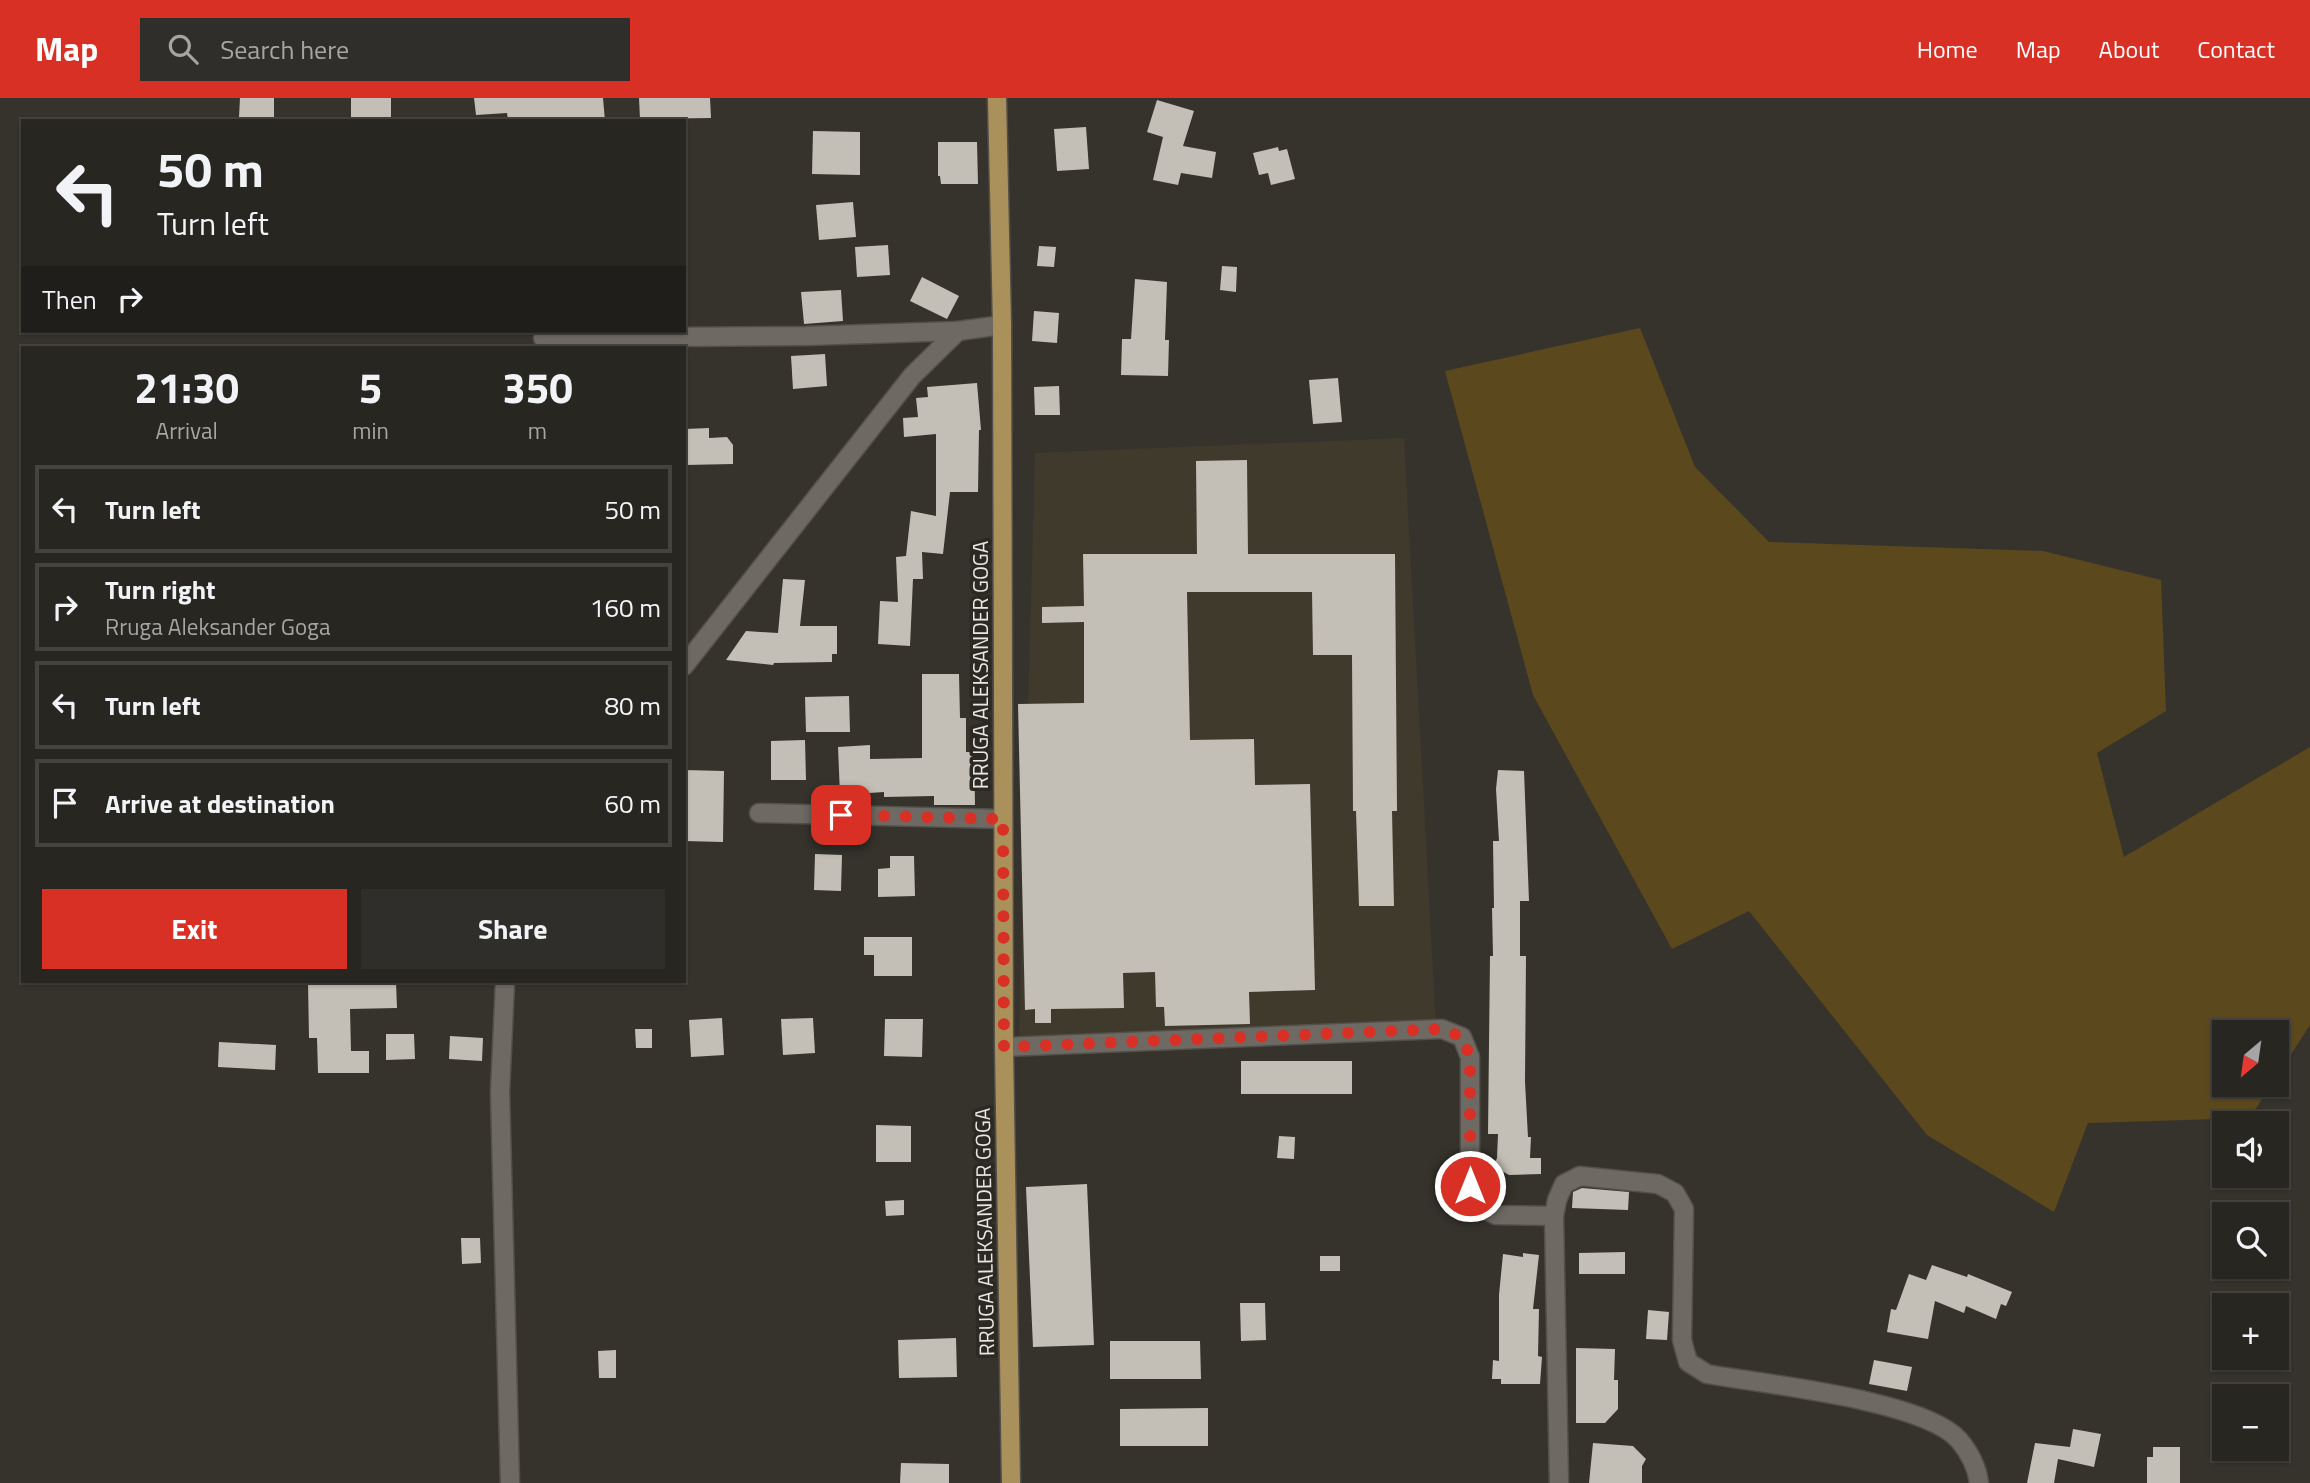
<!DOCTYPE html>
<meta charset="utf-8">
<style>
body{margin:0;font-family:"Titillium Web",sans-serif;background:#302e2a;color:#f1f3f6;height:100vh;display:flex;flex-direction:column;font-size:26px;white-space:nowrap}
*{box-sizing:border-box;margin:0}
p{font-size:23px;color:#a5a5a5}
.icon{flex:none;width:38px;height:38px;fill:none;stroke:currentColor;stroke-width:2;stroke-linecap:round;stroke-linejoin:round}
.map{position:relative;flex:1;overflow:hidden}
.sheet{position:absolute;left:21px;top:248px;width:665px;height:637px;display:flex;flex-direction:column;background:#282621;border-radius:0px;box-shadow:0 2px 5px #0004,0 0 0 2px #44433f}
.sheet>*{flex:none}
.banner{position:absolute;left:21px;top:21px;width:665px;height:214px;border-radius:0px;box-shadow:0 2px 5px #0004,0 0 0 2px #44433f;background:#282621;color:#f1f3f6;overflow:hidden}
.needle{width:46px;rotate:209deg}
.controls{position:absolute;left:2212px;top:922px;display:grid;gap:14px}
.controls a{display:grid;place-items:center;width:77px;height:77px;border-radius:0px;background:#282621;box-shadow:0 2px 5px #0004,0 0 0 2px #44433f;font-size:35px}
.pin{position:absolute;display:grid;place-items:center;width:60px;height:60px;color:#fff;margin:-30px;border-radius:14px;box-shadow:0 4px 10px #0006}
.me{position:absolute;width:77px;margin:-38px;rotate:0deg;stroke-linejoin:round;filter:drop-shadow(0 0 5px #0008)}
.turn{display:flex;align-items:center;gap:24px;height:147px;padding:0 21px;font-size:32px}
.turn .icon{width:91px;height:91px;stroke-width:2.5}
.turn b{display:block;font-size:49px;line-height:60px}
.then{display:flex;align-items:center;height:66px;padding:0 21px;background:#0003;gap:14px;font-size:26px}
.eta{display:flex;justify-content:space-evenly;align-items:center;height:119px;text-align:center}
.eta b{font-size:42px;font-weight:700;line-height:49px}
.cta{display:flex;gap:14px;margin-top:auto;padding:14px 21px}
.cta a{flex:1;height:80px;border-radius:0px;background:#d93025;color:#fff;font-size:28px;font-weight:700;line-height:80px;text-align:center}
.cta a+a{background:#302e2a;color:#f1f3f6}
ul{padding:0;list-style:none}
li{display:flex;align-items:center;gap:21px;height:88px;margin:0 14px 10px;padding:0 7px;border:4px solid #44433f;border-radius:0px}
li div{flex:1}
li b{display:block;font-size:26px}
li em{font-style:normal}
header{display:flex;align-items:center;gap:42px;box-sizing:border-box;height:98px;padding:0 35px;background:#d93025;color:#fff}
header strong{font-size:33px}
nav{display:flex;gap:38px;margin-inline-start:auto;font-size:24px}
.search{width:490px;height:63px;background:#302e2a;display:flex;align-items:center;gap:18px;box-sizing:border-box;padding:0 24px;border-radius:0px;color:#a5a5a5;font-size:26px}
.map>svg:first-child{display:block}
.built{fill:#403a2d}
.green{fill:#5c481d}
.building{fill:#c3bfb6}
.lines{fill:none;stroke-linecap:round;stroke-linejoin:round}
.minor-casing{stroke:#53504a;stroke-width:21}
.major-casing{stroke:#53504a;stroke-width:21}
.minor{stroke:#6e6a63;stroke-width:18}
.major{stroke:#aa915c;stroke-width:18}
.route{stroke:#d93025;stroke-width:12;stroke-dasharray:0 21.6}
.labels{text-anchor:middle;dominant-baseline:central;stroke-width:7;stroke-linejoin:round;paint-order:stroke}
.street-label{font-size:21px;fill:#e9e7e2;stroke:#2c2922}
</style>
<header>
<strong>Map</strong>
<div class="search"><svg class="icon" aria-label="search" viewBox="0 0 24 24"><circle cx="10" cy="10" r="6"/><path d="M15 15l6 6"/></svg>Search here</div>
<nav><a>Home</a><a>Map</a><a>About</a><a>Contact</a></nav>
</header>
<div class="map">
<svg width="2310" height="1385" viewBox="0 0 2310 1385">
<rect width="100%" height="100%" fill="#36332c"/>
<!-- built -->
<polygon class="built" points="1404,340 1436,928 1019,940 1035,355"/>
<!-- green -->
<polygon class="green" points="1640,230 1695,369 1769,444 2043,453 2161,482 2166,613 2097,655 2124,759 2310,649 2310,927 2277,978 2277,934 2224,934 2224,987 2271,987 2250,1020 2088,1025 2054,1114 1927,1037 1749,813 1672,851 1533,597 1445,273"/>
<!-- building -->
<g class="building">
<polygon points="240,0 274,0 274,19 239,19"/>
<rect x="351" y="0" width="40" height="23"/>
<polygon points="474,0 603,0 605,23 508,23 507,15 476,17"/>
<polygon points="639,0 710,0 711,20 640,21"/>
<polygon points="1157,2 1194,13 1183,48 1216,54 1212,80 1181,75 1178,87 1153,82 1163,39 1147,34"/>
<polygon points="1086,29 1089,71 1057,73 1054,31"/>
<polygon points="813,33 860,34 860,77 812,76"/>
<polygon points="938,44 977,44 978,86 941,86 940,78 938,78"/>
<polygon points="1278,49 1279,53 1287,51 1295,81 1271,87 1268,75 1259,77 1253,55"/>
<polygon points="853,104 856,139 819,142 816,107"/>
<polygon points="888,147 890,177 857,179 855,149"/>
<polygon points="1039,148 1056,149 1054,169 1037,168"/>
<polygon points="1222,168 1237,169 1236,194 1220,192"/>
<polygon points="922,179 959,198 947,221 910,203"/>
<polygon points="1135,181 1167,184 1165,242 1169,242 1168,278 1121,277 1122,241 1131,241"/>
<polygon points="841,192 843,223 804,226 801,194"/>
<polygon points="1034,213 1059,215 1057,245 1032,243"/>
<polygon points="825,256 827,288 793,291 791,258"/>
<polygon points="1338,280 1342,324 1313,326 1309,282"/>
<polygon points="977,285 981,332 979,332 978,394 950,394 943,456 922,454 923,481 913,481 910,548 878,546 880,503 898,504 896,459 906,458 911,413 936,418 936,336 904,339 903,320 918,319 916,300 928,299 927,289"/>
<polygon points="1059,288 1060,317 1035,317 1034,289"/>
<polygon points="709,330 709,340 727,339 733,347 733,366 685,367 685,331"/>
<polygon points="1247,362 1248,456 1395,456 1397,713 1392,713 1394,808 1359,808 1356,713 1353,713 1352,557 1313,557 1312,494 1187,494 1190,642 1254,641 1255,687 1310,686 1315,892 1249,894 1250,926 1165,928 1164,909 1156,909 1155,874 1123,875 1124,910 1051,911 1051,925 1035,925 1035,911 1025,912 1018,606 1084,605 1084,524 1042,525 1042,509 1084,508 1083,456 1197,456 1196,363"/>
<polygon points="783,481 805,482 800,528 837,528 837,556 832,556 832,564 774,565 773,567 726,562 746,533 778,535"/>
<polygon points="922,576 959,576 960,620 966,620 966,654 974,654 975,707 934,707 934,698 884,699 884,694 840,697 838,649 870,647 870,661 922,660"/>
<polygon points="849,598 850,634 806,634 805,599"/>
<polygon points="805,642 806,682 771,682 771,643"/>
<polygon points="684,672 724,673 723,744 684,743"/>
<polygon points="1498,672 1524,673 1529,803 1520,803 1520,858 1526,858 1525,984 1528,1039 1531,1039 1530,1060 1541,1060 1541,1076 1509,1077 1493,1068 1497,1060 1498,1036 1488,1036 1490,858 1493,858 1492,810 1494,810 1493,743 1499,743 1496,691"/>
<polygon points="815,756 842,757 841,793 814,792"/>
<polygon points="890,758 914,758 915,798 878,799 878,771 890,770"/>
<polygon points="864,839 912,839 912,878 874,878 874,857 864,857"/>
<polygon points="308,884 396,884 397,910 350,911 351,953 369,953 369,975 318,975 317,940 309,940"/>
<polygon points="722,920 724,957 691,959 689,922"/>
<polygon points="813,920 815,955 783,957 781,921"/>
<polygon points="885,921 923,921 922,959 884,958"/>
<polygon points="635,931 652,931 652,950 636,950"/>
<polygon points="386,936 414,936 415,961 386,962"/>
<polygon points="450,938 483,940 482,963 449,961"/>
<polygon points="219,944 276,947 275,972 218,969"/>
<rect x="1241" y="963" width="111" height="33"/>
<polygon points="876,1027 911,1028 911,1064 876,1064"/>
<polygon points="1279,1038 1295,1039 1294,1061 1277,1060"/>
<polygon points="1087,1086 1094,1247 1033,1249 1026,1089"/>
<polygon points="1582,1090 1629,1094 1628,1112 1572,1110 1573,1094"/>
<polygon points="904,1102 904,1117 886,1118 885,1103"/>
<polygon points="461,1140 480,1140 481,1165 462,1166"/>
<polygon points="1625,1154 1625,1176 1579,1176 1579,1155"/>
<polygon points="1523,1155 1539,1157 1533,1211 1539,1211 1538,1258 1542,1259 1540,1286 1501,1286 1501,1281 1492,1281 1493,1262 1499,1263 1499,1197 1503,1156 1523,1159"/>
<rect x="1320" y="1158" width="20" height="15"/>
<polygon points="1932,1167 1967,1179 1968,1176 2012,1194 2006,1208 2001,1206 1996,1221 1966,1208 1964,1215 1935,1203 1928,1241 1887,1234 1891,1211 1896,1212 1909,1176 1926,1182"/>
<polygon points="1240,1205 1265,1205 1266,1242 1241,1243"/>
<polygon points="1648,1212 1669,1214 1667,1242 1646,1241"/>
<polygon points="956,1240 957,1279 899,1280 898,1242"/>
<polygon points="1110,1243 1200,1243 1201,1281 1110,1281"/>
<polygon points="1576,1250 1615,1251 1614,1282 1618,1282 1618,1311 1605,1325 1576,1325"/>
<polygon points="616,1252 616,1280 599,1280 598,1253"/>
<polygon points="1874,1262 1912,1269 1907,1293 1869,1286"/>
<polygon points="1208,1310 1208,1348 1120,1348 1120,1311"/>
<polygon points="2073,1331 2101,1336 2094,1369 2058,1361 2054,1385 2027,1385 2035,1345 2070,1349"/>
<polygon points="1593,1345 1633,1348 1646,1361 1642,1368 1642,1385 1589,1385"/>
<polygon points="2153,1349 2180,1349 2180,1385 2147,1385 2147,1359 2153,1359"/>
<polygon points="901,1365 949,1366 949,1385 900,1385"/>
</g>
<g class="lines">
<!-- minor casing -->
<g class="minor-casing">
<g id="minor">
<polyline points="543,240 806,238 958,233"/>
<polyline points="684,568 912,278 958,233 1002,227"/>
<polyline points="759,715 1003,721"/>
<polyline points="505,884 500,994 510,1385"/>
<polyline points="1004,949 1442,931 1462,939 1470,959 1470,1088 1478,1108 1496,1117 1554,1118"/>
<path d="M1559,1385L1554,1118L1557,1102L1564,1086L1580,1078L1658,1086L1675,1095L1684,1111L1682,1242L1688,1264L1707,1276C1763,1286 1924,1302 1959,1342C1969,1354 1977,1369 1979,1385"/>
</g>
</g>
<!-- major casing -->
<g class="major-casing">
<polyline id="major" points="997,0 1002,227 1004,949 1011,1385"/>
</g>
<!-- minor -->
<use href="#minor" class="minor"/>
<!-- major -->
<use href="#major" class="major"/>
</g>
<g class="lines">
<!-- route -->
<polyline class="route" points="841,717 1003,721 1004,949 1442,931 1462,939 1470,959 1470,1088"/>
</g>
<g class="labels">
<!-- street labels -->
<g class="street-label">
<text transform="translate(980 567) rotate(-90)">RRUGA ALEKSANDER GOGA</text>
<text transform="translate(984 1134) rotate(-91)">RRUGA ALEKSANDER GOGA</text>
</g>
</g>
</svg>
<div class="controls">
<a><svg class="needle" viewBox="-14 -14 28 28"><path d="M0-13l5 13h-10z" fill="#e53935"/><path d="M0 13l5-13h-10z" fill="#a5a5a5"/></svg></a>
<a><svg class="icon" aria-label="sound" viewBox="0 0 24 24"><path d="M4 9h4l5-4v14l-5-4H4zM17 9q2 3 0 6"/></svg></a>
<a><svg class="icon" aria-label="search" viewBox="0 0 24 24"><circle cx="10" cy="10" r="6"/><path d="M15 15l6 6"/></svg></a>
<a>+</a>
<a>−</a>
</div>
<div class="pin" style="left:841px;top:717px;background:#d93025"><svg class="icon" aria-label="arrive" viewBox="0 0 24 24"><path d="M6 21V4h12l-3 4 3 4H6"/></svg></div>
<svg class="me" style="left:1470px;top:1088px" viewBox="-20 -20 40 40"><circle r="17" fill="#d93025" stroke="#fff" stroke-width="3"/><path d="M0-11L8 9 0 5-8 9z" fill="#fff"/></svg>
<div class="banner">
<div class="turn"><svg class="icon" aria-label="left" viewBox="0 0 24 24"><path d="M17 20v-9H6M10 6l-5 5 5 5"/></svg><div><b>50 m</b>Turn left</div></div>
<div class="then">Then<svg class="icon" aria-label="right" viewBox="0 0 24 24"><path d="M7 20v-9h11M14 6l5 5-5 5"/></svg></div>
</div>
<section class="sheet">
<div class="eta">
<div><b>21:30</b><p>Arrival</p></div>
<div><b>5</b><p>min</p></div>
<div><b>350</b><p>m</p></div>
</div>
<ul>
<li><svg class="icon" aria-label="left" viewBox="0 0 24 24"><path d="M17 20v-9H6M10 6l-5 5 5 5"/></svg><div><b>Turn left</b></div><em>50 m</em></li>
<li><svg class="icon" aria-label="right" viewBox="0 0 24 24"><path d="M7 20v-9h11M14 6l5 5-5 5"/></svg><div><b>Turn right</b><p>Rruga Aleksander Goga</p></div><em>160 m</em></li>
<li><svg class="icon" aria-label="left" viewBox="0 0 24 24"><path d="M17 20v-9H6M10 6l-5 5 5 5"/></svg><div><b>Turn left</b></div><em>80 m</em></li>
<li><svg class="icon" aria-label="arrive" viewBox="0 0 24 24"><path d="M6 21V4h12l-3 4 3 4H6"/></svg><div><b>Arrive at destination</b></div><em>60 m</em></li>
</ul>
<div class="cta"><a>Exit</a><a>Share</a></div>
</section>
</div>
